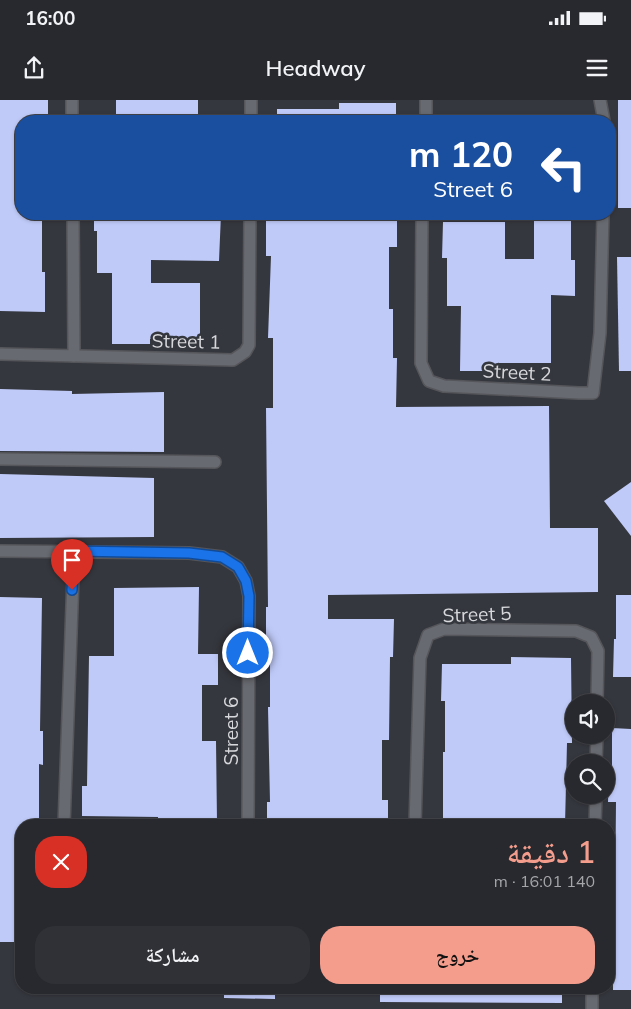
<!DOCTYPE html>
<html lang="ar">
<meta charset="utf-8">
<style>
body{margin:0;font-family:Mulish,"Noto Naskh Arabic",sans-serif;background:#303136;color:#f1f3f6;direction:rtl;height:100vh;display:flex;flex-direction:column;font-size:19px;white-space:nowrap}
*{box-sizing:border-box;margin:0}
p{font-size:16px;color:#a5a6aa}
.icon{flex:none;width:28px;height:28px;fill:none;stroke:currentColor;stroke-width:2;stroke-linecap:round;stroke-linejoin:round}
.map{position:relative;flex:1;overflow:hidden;direction:ltr}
.details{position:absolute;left:15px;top:719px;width:600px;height:175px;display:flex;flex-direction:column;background:#28292e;border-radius:20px;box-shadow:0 1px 4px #0004,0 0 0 1px #44454a;direction:rtl}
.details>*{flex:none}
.banner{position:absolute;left:15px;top:15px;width:601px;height:105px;border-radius:20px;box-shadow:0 1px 4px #0004,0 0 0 1px #44454a;direction:rtl;background:#1a4fa0;color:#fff;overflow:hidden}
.controls{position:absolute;left:565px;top:594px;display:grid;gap:10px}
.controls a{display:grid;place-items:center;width:50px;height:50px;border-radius:50%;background:#28292e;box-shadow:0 1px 4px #0004,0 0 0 1px #44454a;font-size:25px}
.pin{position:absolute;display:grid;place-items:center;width:42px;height:42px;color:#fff;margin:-51px -21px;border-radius:50% 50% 50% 0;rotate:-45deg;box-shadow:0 0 5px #0007}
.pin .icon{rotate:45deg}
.me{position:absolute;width:55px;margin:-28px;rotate:0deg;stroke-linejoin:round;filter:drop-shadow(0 0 4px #0008)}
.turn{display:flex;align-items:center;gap:18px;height:105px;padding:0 20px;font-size:22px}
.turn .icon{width:65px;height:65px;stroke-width:2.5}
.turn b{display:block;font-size:35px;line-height:42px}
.round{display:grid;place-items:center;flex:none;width:52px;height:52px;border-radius:20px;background:#303136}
.head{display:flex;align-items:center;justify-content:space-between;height:85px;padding:0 20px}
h1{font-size:30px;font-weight:600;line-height:38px;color:#f49d8d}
.button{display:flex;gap:10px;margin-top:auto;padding:10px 20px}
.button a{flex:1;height:58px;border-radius:20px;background:#f49d8d;color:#111;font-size:20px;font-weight:600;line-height:58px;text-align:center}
.button a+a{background:#303136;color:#f1f3f6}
.status{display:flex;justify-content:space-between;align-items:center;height:35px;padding:0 25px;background:#28292e;direction:ltr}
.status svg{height:14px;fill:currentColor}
header{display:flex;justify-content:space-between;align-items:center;height:65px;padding:0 20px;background:#28292e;font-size:22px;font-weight:600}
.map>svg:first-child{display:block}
.building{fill:#bfcaf8}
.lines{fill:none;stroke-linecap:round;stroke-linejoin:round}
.street-casing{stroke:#55565b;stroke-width:14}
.street{stroke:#686a71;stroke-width:11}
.route-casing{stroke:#114b97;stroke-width:12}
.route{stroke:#1a73e8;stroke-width:9}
.labels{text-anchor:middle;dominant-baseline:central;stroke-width:5;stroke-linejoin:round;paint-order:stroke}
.street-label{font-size:19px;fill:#d7d8dc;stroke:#35373e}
</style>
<div class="status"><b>16:00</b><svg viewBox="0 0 49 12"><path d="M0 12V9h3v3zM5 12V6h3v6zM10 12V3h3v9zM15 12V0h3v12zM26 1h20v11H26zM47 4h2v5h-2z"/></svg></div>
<header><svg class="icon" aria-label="menu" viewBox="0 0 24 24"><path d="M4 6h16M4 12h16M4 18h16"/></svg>Headway<svg class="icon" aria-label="share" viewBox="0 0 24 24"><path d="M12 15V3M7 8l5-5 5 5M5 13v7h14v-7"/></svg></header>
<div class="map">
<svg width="631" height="909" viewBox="0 0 631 909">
<rect width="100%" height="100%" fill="#35373e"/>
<!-- building -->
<g class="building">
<polygon points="0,0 48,0 48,21 21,21 21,114 42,114 42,172 45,172 45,212 0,211"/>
<rect x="116" y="0" width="82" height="21"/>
<rect x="618" y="0" width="13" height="108"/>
<polygon points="339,3 396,3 396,21 277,21 277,9 339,9"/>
<polygon points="94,114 221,114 219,161 151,160 151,183 200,183 200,239 150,239 150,244 112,244 112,173 97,173 97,131 94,131"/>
<polygon points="345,115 397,115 397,147 389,147 389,209 393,209 393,258 397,258 396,307 549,306 550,428 598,428 598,492 328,495 328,519 394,519 393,557 390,557 389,640 382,640 382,700 388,700 388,724 267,725 267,702 270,702 268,607 270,607 270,548 266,548 266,507 268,507 266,308 273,308 273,238 268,238 271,156 266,156 266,118 345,119"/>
<polygon points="534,120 571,120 571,160 575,160 575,196 551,195 551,263 498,263 498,271 460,271 461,206 447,206 447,158 442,158 443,122 505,122 505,159 534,159"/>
<polygon points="617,157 631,157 631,271 619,271"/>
<polygon points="0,289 72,291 72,294 164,292 164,352 0,351"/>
<polygon points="0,374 154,378 154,437 0,438"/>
<polygon points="631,382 631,436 604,401"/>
<polygon points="199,487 198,554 218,554 218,585 202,585 202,641 216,641 217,722 158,722 158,717 82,716 82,686 87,686 89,556 114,556 114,488"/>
<polygon points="616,495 631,495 631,577 613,577 614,539 616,539"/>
<polygon points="0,497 42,498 40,631 43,631 43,665 39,664 39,725 21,725 21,842 0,842"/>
<polygon points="511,557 571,558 572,643 567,643 565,725 443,725 443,652 445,652 445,601 441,601 442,564 511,564"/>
<polygon points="612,628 631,629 631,890 613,890 612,806 615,806 616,702 608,702 609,667 612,667"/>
<polygon points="224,888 275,888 275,899 224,898"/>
<polygon points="380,888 562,888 562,903 380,902"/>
</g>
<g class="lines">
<!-- street casing -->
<g class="street-casing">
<g id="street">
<polyline points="72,0 72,21"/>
<polyline points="600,0 604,21"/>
<polyline points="251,21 251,0"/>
<polyline points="426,21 426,0"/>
<polyline points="73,114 74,256"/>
<polyline points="422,114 421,263 429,281 444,286 579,293 593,293 600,233 603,114"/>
<polyline points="0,254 233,260 245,252 249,245 250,114"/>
<polyline points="0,359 215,362"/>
<polyline points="0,451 189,453 222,457 238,467 246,481 249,496 248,725"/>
<polyline points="596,662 597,635"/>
<polyline points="64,725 74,451"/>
<polyline points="415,725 420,558 428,535 444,529 576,531 591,537 598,551 597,602"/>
<polyline points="595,725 596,695"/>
<polyline points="592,909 592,888"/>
</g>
</g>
<!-- street -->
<use href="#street" class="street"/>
</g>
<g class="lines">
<!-- route casing -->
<g class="route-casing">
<polyline id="route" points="72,490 74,451 189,453 222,457 238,467 246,481 249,496 248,553"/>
</g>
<!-- route -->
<use href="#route" class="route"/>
</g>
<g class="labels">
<!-- street labels -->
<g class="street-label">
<text transform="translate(186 241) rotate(1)">Street 1</text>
<text transform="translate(517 272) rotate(3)">Street 2</text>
<text transform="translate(477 514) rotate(-2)">Street 5</text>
<text transform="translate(231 631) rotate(-90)">Street 6</text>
</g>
</g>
</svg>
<div class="controls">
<a><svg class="icon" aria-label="sound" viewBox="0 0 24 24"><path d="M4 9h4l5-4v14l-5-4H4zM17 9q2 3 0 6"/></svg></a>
<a><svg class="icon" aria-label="search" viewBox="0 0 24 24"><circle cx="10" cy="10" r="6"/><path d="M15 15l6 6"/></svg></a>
</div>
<div class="pin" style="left:72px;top:490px;background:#d93025"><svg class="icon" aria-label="arrive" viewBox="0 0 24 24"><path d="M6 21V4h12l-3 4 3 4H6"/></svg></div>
<svg class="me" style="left:248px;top:553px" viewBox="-20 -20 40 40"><circle r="17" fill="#1a73e8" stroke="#fff" stroke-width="3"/><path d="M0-11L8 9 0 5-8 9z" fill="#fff"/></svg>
<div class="banner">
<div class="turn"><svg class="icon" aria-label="left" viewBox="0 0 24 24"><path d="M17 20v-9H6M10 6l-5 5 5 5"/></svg><div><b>120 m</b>Street 6</div></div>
</div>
<section class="details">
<div class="head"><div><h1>1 دقيقة</h1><p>140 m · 16:01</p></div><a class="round" style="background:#d93025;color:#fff"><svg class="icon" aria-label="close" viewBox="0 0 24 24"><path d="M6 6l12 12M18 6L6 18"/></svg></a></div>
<div class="button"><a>خروج</a><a>مشاركة</a></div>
</section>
</div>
